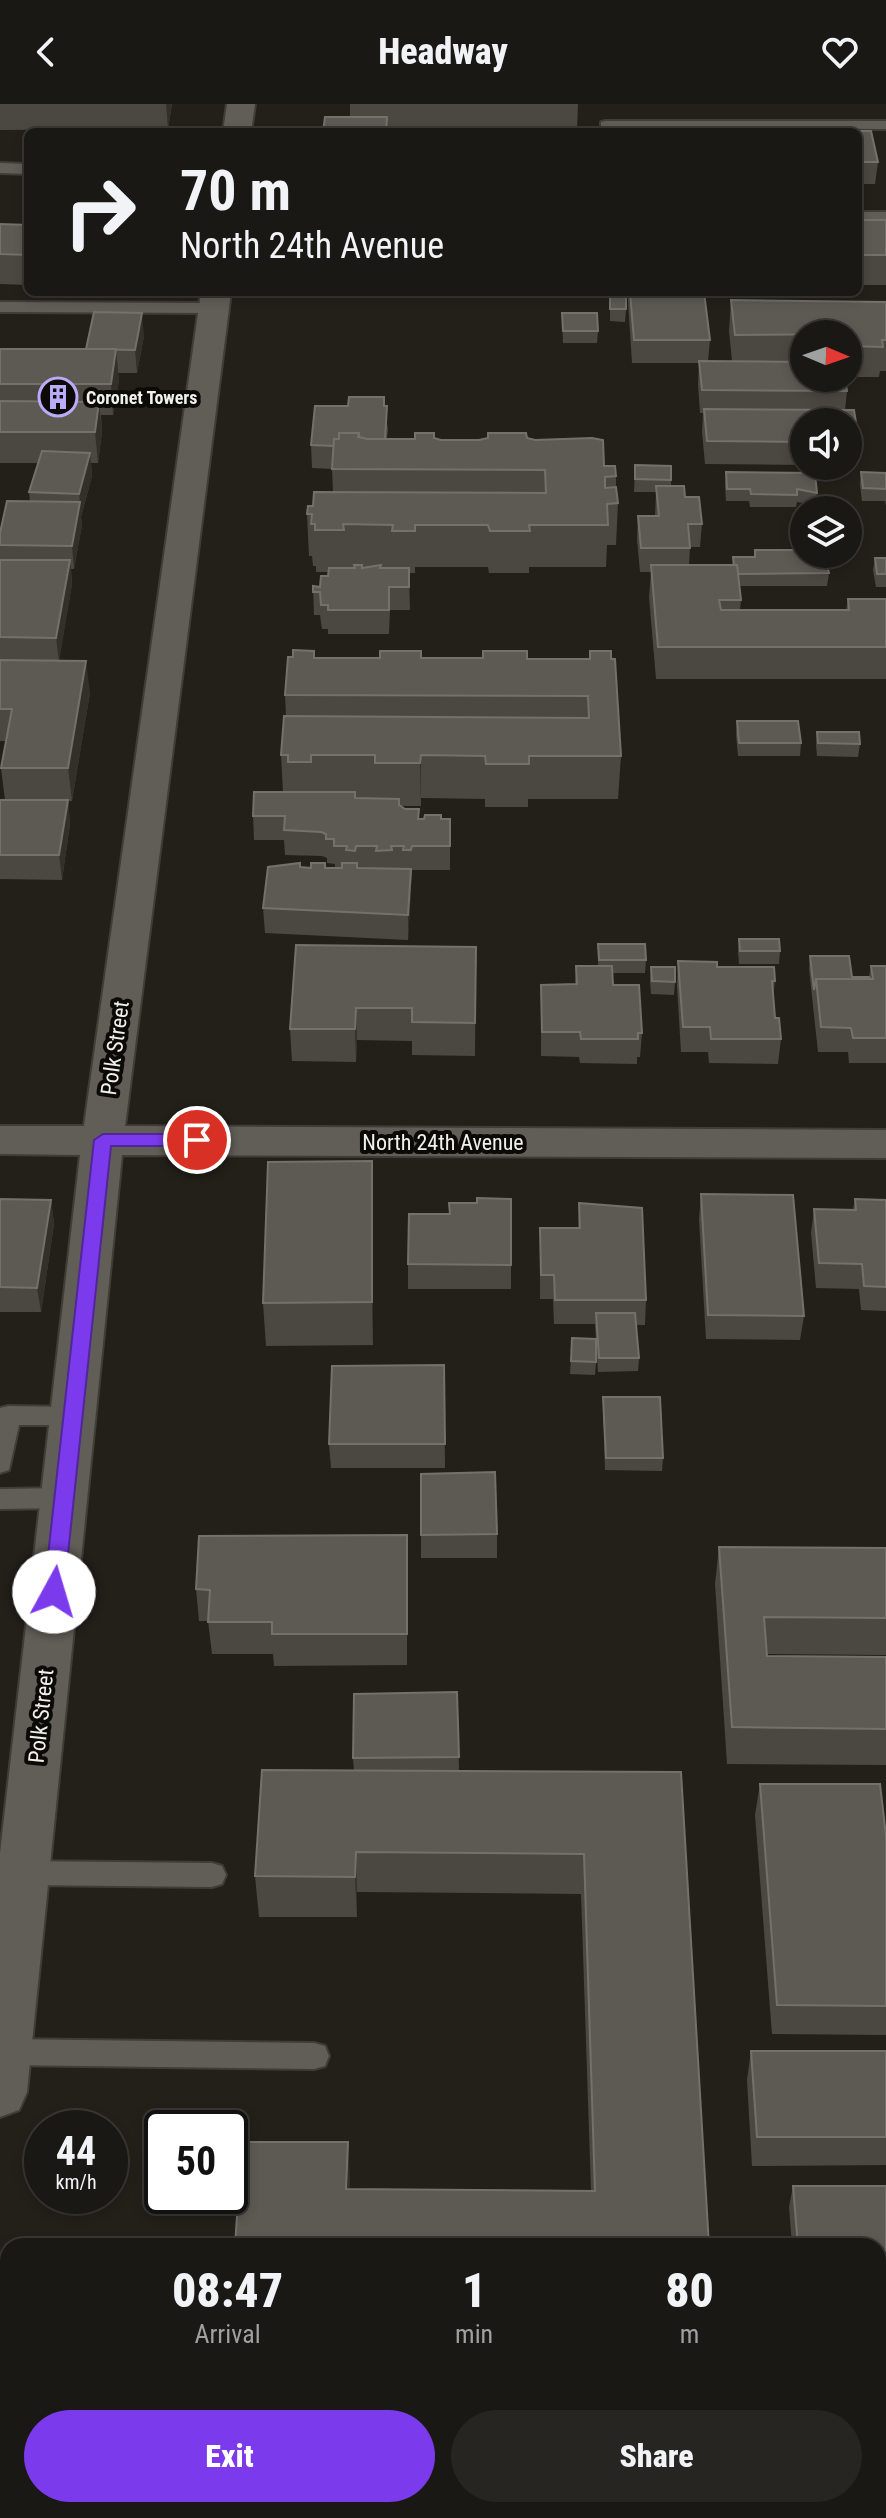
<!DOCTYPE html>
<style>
body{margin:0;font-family:"Roboto Condensed",sans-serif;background:#272522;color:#f1f3f6;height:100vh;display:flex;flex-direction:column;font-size:30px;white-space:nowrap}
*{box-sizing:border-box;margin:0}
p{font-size:26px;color:#9fa0a0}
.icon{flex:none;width:44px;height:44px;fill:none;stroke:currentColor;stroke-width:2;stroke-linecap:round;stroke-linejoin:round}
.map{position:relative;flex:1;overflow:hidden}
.details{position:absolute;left:0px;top:2134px;width:886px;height:280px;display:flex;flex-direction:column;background:#1a1814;border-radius:24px 24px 0 0;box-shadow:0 4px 12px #0003,0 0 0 2px #383734}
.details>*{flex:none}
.guide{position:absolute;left:24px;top:24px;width:838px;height:168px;border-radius:12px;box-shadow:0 4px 12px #0003,0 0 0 2px #383734;background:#1a1814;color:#f1f3f6;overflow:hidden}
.needle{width:52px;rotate:92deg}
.tools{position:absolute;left:790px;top:216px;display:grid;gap:16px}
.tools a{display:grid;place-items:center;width:72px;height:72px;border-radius:50%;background:#1a1814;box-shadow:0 4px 12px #0003,0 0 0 2px #383734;font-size:40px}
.speed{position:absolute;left:24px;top:2006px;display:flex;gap:16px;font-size:40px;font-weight:700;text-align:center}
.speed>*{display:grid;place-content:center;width:104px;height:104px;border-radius:50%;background:#1a1814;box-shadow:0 4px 12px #0003,0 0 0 2px #383734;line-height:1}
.speed small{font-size:20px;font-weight:400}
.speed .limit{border:4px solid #111;border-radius:12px;background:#fff;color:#111}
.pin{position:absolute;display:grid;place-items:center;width:68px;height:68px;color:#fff;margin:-34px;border:4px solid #fff;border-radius:50%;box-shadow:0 2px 8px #0007}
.me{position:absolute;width:88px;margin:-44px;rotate:6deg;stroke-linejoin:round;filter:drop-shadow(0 0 6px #0008)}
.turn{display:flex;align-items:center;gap:28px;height:168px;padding:0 24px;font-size:36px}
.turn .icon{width:104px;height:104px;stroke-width:2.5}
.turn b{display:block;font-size:56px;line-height:68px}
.eta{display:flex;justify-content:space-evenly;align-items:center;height:136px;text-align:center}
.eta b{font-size:48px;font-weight:800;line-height:56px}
.primary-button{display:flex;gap:16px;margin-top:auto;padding:16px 24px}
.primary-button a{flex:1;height:92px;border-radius:48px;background:#7c3aed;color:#fff;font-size:32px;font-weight:800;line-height:92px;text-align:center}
.primary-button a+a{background:#272522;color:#f1f3f6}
header{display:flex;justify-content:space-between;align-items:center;height:104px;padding:0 24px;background:#1a1814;font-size:36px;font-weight:800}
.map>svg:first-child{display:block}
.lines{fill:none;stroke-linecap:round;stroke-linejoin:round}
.lane-casing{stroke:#3e3d38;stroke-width:4}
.secondary-casing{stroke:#3e3d38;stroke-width:4}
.lane{fill:#615e57;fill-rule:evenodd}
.secondary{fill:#615e57;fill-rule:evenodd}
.wall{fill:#4a4841;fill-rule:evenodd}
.shaded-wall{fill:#33302a}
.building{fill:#5c5a53;stroke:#73716b;stroke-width:2}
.route{fill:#7c3aed;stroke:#51269a;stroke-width:2}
.labels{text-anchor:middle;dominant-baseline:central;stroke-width:8;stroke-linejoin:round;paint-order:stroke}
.far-poi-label{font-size:18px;font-weight:bold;fill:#f1f0eb;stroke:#0b0a07;text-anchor:start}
.street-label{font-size:22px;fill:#f1f0eb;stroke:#0b0a07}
</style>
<header><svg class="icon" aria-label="back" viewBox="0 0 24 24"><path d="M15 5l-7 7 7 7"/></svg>Headway<svg class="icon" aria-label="heart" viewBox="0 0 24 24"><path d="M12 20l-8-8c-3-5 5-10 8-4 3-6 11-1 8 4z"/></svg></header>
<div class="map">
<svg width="886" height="2414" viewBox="0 0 886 2414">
<rect width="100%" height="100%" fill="#23201a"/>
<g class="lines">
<!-- lane casing -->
<g class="lane-casing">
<g id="lane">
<polygon points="606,17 886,17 886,25 601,24 601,18"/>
<polygon points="0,59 28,60 28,70 0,69"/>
<rect x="858" y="108" width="28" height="10"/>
<polygon points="0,198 214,199 222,204 214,209 0,208"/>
<polygon points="8,1302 73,1303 82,1305 85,1312 82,1319 73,1321 19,1321 9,1366 0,1369 0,1304"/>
<polygon points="64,1384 73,1387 77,1394 73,1401 64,1404 0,1405 0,1385"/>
<polygon points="24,1757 212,1759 222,1762 226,1771 222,1780 212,1783 24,1781 14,1778 10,1769 14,1760"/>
<polygon points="4,1935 314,1939 325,1942 329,1952 325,1962 314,1965 4,1961 0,1960 0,1936"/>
<rect x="0" y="2260" width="8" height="32"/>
</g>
</g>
<!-- secondary casing -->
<g class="secondary-casing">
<g id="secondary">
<polygon points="227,0 255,0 251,28 223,28"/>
<polygon points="201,188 231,188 125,1022 886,1026 886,1054 122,1051 27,1988 19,2006 0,2013 0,1749 80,1051 0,1050 0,1022 84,1022"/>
</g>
</g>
<!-- lane -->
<use href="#lane" class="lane"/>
<!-- secondary -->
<use href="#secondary" class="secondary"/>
</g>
<!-- wall -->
<g class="wall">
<polygon points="0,0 172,0 168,25 0,26"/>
<polygon points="350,0 578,0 577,28 323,28 350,13"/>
<polygon points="858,28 878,58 875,80 858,80"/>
<rect x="858" y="116" width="28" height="65"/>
<polygon points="0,120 28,121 28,181 0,180"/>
<polygon points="610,188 626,205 625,218 610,217"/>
<polygon points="628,188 704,188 710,236 708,257 732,257 729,227 731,196 886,198 886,267 880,267 879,273 848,273 848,230 804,230 804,274 847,287 845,306 859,338 856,361 848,361 848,318 804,318 804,361 705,360 702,328 703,309 700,309 698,280 699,259 632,259 628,198"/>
<polygon points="562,209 598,227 597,239 563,239"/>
<polygon points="144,232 137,269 118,269 119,276 113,311 101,311 102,328 98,359 91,359 92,372 81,413 82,421 74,465 71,465 72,480 59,556 90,589 72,697 68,697 70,720 62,776 0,775 0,696 5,696 1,664 6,637 0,637 0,429 30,398 29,388 38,359 0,359 0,245 86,245"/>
<path d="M384,302L388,325L387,335L434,334L441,336L527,334L604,362L616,372V383L618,399L616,441H607L606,463H529V469H489L488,463H415V469H409L410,506H390L389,530H328V525H322L320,511H314L313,482L320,483L328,472V468H316V462H313L312,452H309L307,410L313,402L333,388L332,365L312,364L311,341ZM381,463H393V464H381Z"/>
<polygon points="635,361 671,362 671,382 685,393 702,420 700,443 690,443 689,461 732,461 733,453 754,453 755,446 803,453 829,469 827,482 739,482 741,496 740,506 846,506 848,495 886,495 886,575 656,575 649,493 651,468 640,468 637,435 638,412 655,412 656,388 634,388"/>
<polygon points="726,368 817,389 816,401 797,398 796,403 750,403 749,397 726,397 725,381"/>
<polygon points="861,368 886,369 886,402 885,397 862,397 860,381"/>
<polygon points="875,454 886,454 886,483 876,483 873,466"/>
<polygon points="293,553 589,555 621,652 618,695 528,695 528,703 485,703 485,695 421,694 421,702 400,702 405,705 419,705 419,715 450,715 450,766 412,766 408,836 265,829 263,804 300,763 335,764 335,760 327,759 327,754 322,752 285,751 284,736 254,736 253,712 283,688 281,651 286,612 285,591"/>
<polygon points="737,617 801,639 800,652 738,652 736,630"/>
<polygon points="817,628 860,640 858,653 817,652 816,641"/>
<polygon points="739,835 780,847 779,860 739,860 738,848"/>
<polygon points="598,840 646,856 645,869 613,869 613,881 642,929 640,953 637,953 637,960 580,959 579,953 541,952 541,881 575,880 576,862 598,862"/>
<polygon points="476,843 475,952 412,951 412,937 357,936 356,958 292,957 290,925"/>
<polygon points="810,852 852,873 869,873 871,862 886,862 886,959 849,959 848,948 818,948 809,865"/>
<polygon points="678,857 717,863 775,877 773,894 775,914 781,935 778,960 709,959 708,948 681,948 677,882"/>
<polygon points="651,863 675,878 674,891 651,890 650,876"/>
<polygon points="372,1057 373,1241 266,1242 263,1199"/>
<polygon points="701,1090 804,1212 800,1236 706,1235 699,1115"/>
<polygon points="0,1095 51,1096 54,1120 41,1208 0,1208"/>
<polygon points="855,1095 886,1096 886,1207 861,1206 859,1185 816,1184 811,1129 814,1105 853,1105"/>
<polygon points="579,1099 646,1196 645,1221 636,1221 639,1254 638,1267 598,1268 595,1220 554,1220 553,1195 540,1195 540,1124 578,1124"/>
<polygon points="408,1160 511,1161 511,1185 408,1185"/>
<polygon points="572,1234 596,1258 595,1271 570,1270"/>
<polygon points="444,1261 445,1364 331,1364 329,1340"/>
<polygon points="603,1293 663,1354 662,1367 605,1366 603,1306"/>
<polygon points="421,1370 497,1430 497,1454 421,1454"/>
<polygon points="407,1431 407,1561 274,1562 273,1550 212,1550 208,1517 199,1517 196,1485"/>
<polygon points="719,1443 886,1444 886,1551 767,1550 767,1552 886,1553 886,1661 727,1660 715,1480"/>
<polygon points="457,1588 459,1667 681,1668 709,2142 235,2142 350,2076 349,2085 591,2086 581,1790 357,1788 357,1813 259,1813 255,1772 354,1667 353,1654"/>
<polygon points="760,1680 886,1732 886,1931 772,1930 755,1711"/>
<polygon points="751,1947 886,1947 886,2061 752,2062 747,1976"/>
<polygon points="793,2082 886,2082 886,2202 878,2202 878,2142 792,2142 789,2103"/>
<polygon points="626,2406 727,2406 726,2414 381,2414 626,2411"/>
</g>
<!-- shaded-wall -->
<g class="shaded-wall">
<polygon points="166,0 172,0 168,25"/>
<polygon points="142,209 144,232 137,269 135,246"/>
<polygon points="116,245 119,276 113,311 111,280"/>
<polygon points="99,298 102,328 98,359 95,328"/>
<polygon points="90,349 92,372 81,413 82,421 74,465 72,442 80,398 79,390"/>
<polygon points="70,456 72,480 59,558 56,534"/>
<polygon points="86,557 90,589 72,697 68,664"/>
<polygon points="421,651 421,702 420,659"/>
<polygon points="68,696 70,720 62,776 59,751"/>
<polygon points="411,765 411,790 408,836 408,811"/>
<polygon points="356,904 357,936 356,958 355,925"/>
<polygon points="372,1057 373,1100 373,1241 372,1198"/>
<polygon points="51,1096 54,1120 41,1208 37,1184"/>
<polygon points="356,1748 357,1788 357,1813 355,1773"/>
<polygon points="348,2038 350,2076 348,2122 346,2085"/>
</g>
<!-- building -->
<g class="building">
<polygon points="325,13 387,13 386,28 323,28"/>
<polygon points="701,27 871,27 878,58 858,58 858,28 701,28"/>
<rect x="858" y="116" width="28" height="35"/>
<polygon points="0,120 28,121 28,151 0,150"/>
<rect x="610" y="188" width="16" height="17"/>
<polygon points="630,188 704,188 710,236 634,236"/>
<polygon points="731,196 886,198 886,236 882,236 883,243 850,242 848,230 735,231"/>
<polygon points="94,208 142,209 135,246 86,245"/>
<polygon points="562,209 597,209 598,227 563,227"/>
<polygon points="0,245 116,245 111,280 0,280"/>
<polygon points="699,257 804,258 804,274 845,274 847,287 702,286"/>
<polygon points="349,293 384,293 384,302 387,302 385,335 367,335 359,333 359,329 339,329 339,335 334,335 334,342 311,341 315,302 348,302"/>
<polygon points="0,297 99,298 95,328 0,328"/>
<polygon points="704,305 854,306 859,338 848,338 848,318 804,318 804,338 707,337"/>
<polygon points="339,329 359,329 358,333 367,335 415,335 415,329 434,329 434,334 441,336 479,336 488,334 488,329 526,329 527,334 535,336 592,334 603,336 604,362 615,362 616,372 605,373 605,384 616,383 618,399 607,400 608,421 529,421 530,427 490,427 488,421 415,421 415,427 392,427 393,421 343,420 344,426 315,426 315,420 311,420 312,410 307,410 308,402 313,402 314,388 546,389 545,366 332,365 334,335 339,335"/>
<polygon points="42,347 90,349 79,390 29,388"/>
<polygon points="635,361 671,362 671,376 635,375"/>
<polygon points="726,368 815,369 817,389 797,385 797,391 751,390 750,385 727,385"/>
<polygon points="861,368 886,369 886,385 863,384"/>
<polygon points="656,382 684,382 685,393 699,393 702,420 688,420 690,444 641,444 638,412 659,412"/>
<polygon points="7,397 80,398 72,442 0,441 0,429"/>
<polygon points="755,446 801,446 803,453 824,450 829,469 738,470 737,461 734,461 733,453 755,453"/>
<polygon points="875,454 886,454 886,470 877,470"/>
<polygon points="0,456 70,456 56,534 0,533"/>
<polygon points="354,461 362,461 362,464 381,461 380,464 409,464 409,483 389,483 389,506 328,506 328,501 321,501 320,488 313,488 313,482 320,483 321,472 328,472 329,464 355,464"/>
<polygon points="651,461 737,461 741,496 719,496 721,506 849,506 848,495 886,495 886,543 658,543"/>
<polygon points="293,546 314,547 314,554 380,554 380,547 421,547 421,554 483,554 483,547 527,547 527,555 590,555 590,547 611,547 611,555 615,555 621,652 529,652 529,660 486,660 485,652 421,651 420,659 375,659 375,651 311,651 311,658 288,658 288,651 281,651 284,612 589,614 588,592 285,591 288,553 293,553"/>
<polygon points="0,556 86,557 68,664 1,664 12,605 0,605"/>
<polygon points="737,617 798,617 801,639 739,639"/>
<polygon points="817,628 859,628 860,640 818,639"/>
<polygon points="254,688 355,688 355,694 399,695 399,701 405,705 419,705 418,715 424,715 425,711 441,711 441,715 450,715 450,742 412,742 411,746 403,746 404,742 391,742 392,746 376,747 377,742 356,742 355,747 346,746 347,742 334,742 334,735 326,735 326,730 321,728 284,726 285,712 253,712"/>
<polygon points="0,696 68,696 59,751 0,751"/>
<polygon points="300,759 300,763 311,764 311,759 325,759 325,764 342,764 342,759 357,759 357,764 411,765 408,811 263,804 268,763"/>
<polygon points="739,835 779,835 780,847 740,847"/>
<polygon points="598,840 645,840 646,856 599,856"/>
<polygon points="296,841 476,843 475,919 412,918 412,904 356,904 355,925 290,925"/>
<polygon points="810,852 849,852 852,873 869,873 870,875 816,875 814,886"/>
<polygon points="678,857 717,858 717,863 774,863 775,877 772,877 775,914 779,914 781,935 711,935 710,923 683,923"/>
<polygon points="576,862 612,862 613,881 639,881 642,929 638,929 638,935 581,935 580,928 542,928 541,881 577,880"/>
<polygon points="871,862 886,862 886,934 853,934 851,924 821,923 816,875 873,875"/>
<polygon points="651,863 675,863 675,878 652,877"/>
<polygon points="372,1057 372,1198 263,1199 268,1058"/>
<polygon points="701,1090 793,1091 804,1212 708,1211"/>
<polygon points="477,1094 511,1095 511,1161 408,1160 409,1110 450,1110 449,1099 477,1099"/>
<polygon points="0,1095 51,1096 37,1184 0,1183"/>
<polygon points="855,1095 886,1096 886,1183 864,1182 862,1160 819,1159 814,1105 856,1106"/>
<polygon points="579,1099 642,1104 646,1196 555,1196 554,1171 541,1171 540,1124 580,1124"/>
<polygon points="596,1209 635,1209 639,1254 599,1254"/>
<polygon points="572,1234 596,1235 596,1258 571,1257"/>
<polygon points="444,1261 445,1340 329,1340 332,1262"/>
<polygon points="603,1293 660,1293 663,1354 606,1354"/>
<polygon points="495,1368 497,1430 421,1431 421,1370"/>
<polygon points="407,1431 407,1530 272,1530 272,1518 208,1518 210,1486 196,1485 199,1432"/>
<polygon points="719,1443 886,1444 886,1514 764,1513 767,1552 886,1553 886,1625 732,1623"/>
<polygon points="457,1588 459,1653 353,1654 354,1590"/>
<polygon points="262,1666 681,1668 709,2142 235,2142 242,2038 348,2038 346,2085 595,2087 584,1750 356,1748 355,1773 255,1772"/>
<polygon points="760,1680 880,1680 886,1732 886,1902 777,1901"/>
<polygon points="751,1947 886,1947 886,2033 757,2033"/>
<polygon points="793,2082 886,2082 886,2181 878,2181 878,2142 798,2142"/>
<polygon points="207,2406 321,2406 320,2414 206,2414"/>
<polygon points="382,2406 721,2413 721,2414 381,2414"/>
</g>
<!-- route -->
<polygon class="route" points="103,1030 197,1030 206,1036 197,1042 111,1042 64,1488 61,1494 47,1494 44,1488 94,1036"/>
<!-- icons -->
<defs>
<g id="building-ring" transform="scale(2)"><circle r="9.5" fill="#0b0a07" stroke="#b9abf7" stroke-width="1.5"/><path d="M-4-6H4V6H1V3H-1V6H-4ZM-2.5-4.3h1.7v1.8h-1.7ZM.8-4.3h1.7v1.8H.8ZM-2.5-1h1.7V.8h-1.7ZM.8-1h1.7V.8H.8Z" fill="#b9abf7"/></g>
</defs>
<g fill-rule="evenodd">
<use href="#building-ring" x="58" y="293"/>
</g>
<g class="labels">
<!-- far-poi labels -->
<g class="far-poi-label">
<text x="86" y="293">Coronet Towers</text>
</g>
<!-- street labels -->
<g class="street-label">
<text transform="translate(115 944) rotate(-82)">Polk Street</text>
<text x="443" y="1038">North 24th Avenue</text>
<text transform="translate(41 1612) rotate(-84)">Polk Street</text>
</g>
</g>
</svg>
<div class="tools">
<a><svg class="needle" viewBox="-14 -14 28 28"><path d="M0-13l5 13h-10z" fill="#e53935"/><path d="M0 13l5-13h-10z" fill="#9fa0a0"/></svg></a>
<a><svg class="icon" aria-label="sound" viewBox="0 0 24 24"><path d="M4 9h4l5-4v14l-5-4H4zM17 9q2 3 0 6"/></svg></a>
<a><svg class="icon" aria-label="layers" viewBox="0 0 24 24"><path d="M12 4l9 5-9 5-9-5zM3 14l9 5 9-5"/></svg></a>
</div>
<div class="speed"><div>44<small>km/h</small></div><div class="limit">50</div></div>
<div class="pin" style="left:197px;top:1036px;background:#d93025"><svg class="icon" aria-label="arrive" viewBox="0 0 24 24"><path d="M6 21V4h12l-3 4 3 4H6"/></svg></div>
<svg class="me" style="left:54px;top:1488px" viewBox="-20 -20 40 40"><circle r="19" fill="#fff"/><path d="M0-13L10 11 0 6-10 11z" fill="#7c3aed"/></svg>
<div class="guide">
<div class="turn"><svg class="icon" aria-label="right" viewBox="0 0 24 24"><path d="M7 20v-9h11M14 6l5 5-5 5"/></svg><div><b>70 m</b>North 24th Avenue</div></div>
</div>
<section class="details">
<div class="eta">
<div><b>08:47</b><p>Arrival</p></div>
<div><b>1</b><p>min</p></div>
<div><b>80</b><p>m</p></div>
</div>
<div class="primary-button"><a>Exit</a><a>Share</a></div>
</section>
</div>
